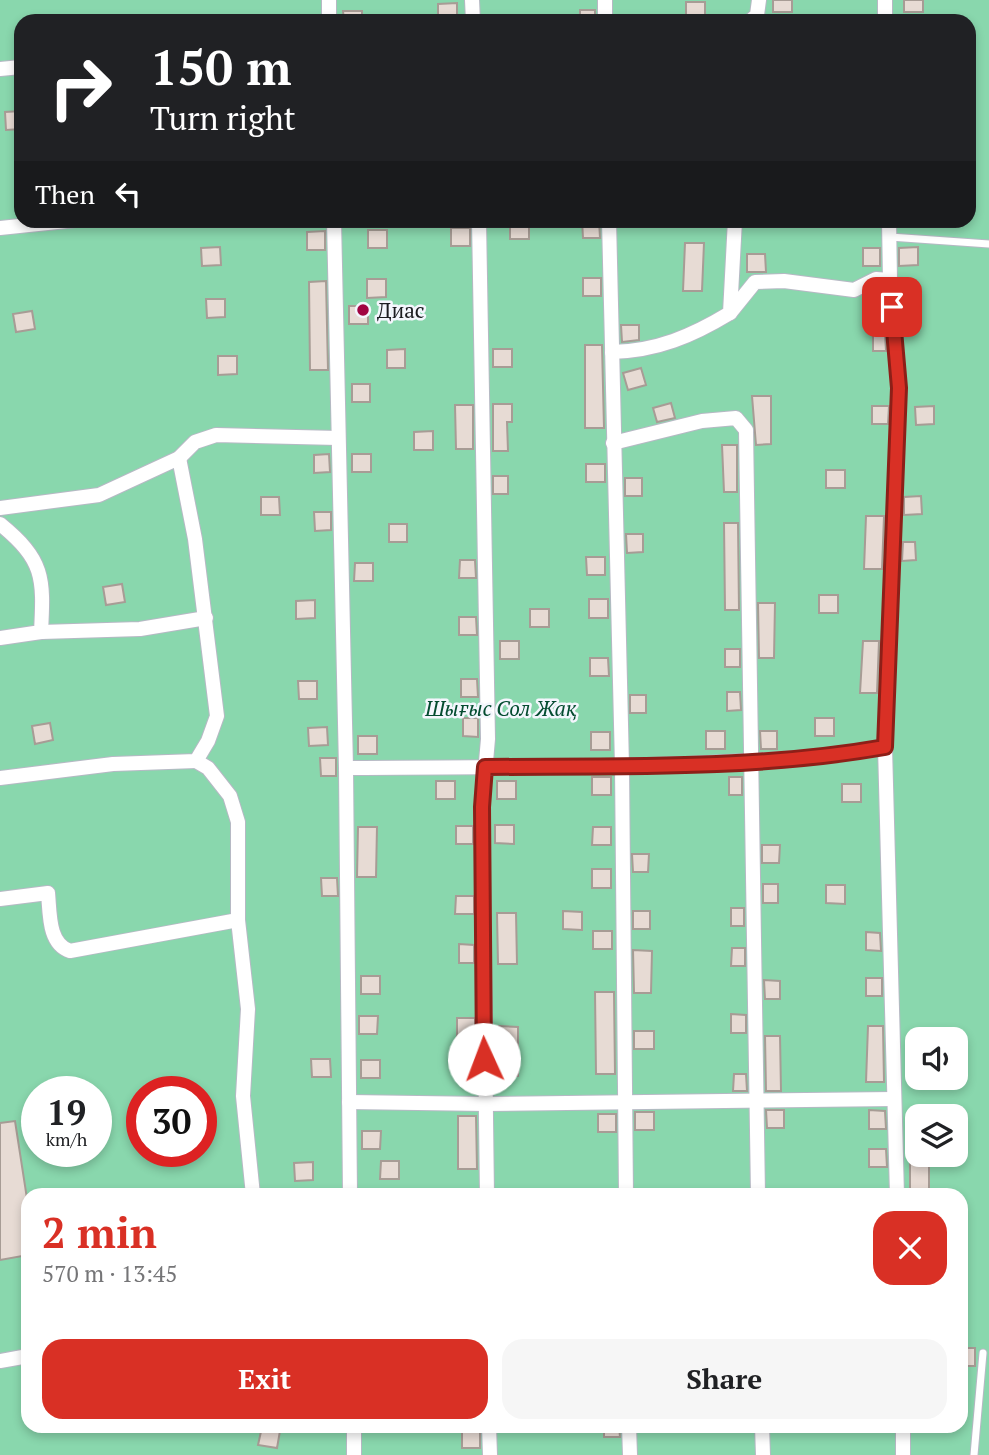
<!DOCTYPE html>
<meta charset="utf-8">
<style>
body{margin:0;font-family:"PT Serif",serif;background:#f6f6f6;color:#202124;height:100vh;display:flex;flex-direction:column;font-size:26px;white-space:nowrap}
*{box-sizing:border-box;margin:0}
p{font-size:23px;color:#757577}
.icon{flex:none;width:38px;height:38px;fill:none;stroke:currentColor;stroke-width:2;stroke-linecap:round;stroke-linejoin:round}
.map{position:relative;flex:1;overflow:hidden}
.details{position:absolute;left:21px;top:1188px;width:947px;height:245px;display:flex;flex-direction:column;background:#fff;border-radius:21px;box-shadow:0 4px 10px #0003}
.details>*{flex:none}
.banner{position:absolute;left:14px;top:14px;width:962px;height:214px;border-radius:21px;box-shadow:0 4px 10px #0003;background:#202124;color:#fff;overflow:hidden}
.controls{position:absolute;left:905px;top:1027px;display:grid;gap:14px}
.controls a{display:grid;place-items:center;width:63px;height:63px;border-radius:14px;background:#fff;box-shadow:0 4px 10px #0003;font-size:35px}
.speed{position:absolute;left:21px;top:1076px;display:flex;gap:14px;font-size:35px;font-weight:700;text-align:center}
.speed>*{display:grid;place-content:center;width:91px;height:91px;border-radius:50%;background:#fff;box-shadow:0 4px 10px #0003;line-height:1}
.speed small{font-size:18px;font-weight:400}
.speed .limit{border:10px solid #d22;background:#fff;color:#111}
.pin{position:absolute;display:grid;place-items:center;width:60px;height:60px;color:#fff;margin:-30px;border-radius:14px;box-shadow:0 4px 10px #0006}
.me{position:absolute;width:77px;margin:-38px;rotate:358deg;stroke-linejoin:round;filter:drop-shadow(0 0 5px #0008)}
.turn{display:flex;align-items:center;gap:24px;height:147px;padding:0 21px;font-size:32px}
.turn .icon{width:91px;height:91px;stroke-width:2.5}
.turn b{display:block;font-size:49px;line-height:60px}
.then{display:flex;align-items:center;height:66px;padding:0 21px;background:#0003;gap:14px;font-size:26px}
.round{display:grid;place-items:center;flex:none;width:74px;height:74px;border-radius:21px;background:#f6f6f6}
.head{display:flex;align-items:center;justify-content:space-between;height:119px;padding:0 21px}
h1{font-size:42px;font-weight:700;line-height:52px;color:#d93025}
.primary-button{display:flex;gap:14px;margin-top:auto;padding:14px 21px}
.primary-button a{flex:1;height:80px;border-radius:21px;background:#d93025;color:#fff;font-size:28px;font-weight:700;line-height:80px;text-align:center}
.primary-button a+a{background:#f6f6f6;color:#202124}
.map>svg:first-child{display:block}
.green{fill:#89d7ad;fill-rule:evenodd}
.building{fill:#e7dbd4;stroke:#a79c95;stroke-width:2}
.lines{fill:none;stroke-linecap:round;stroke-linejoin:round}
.service-casing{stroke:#b6b9c4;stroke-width:9}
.minor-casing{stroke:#b6b9c4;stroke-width:16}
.service{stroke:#fff;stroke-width:7}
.minor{stroke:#fff;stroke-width:14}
.route-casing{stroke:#8d1f18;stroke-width:18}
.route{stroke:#d93025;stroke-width:12}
.poi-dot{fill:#a10441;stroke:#f4f6fd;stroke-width:2.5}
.labels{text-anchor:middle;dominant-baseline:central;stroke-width:5;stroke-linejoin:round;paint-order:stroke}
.poi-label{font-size:21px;fill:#1b1c20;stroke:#f4f6fd;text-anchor:start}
.park-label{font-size:21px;font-style:italic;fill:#044c30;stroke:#f4f6fd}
</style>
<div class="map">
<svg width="989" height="1455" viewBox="0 0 989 1455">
<rect width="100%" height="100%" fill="#f4f6fd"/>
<!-- green -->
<path class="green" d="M0,0H989V1455H0ZM21,21H970V220H21ZM917,1040H956V1078H917ZM37,1092H96V1152H37ZM142,1092H201V1152H142ZM917,1116H956V1155H917ZM28,1195H961V1426H28Z"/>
<!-- building -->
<g class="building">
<rect x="773" y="0" width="19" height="12"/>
<rect x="904" y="0" width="19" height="12"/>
<rect x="686" y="2" width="19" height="19"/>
<polygon points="457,3 457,21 438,21 438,4"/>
<rect x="580" y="10" width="15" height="11"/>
<polygon points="343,11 362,11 362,21 344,21"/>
<polygon points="21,111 21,129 6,130 5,112"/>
<polygon points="582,220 599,220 600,238 583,238"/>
<rect x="510" y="221" width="19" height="18"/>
<rect x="451" y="228" width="19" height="18"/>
<rect x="368" y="230" width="19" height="18"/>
<polygon points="325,231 325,250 307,250 307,232"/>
<polygon points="685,243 704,243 702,291 683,291"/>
<polygon points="220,247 221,265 202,266 201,248"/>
<polygon points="918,247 918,265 899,266 899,248"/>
<rect x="863" y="248" width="17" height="18"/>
<polygon points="747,254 765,254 766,272 747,272"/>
<rect x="583" y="278" width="18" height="18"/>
<polygon points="367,279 386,279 386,297 367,298"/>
<polygon points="326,281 328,370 310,370 309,282"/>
<polygon points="206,299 225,299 225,317 207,318"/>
<polygon points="901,300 917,300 918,318 903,318"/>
<rect x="349" y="306" width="19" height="18"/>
<polygon points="32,311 35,329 16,332 13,314"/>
<polygon points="621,325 639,325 639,340 622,342"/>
<polygon points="873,333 885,333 886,351 873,351"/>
<polygon points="585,345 602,345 604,428 585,428"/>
<polygon points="405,349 405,368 387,368 387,350"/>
<rect x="493" y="349" width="19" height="18"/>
<polygon points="218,356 237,356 237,374 218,375"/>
<polygon points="641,368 646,385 628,390 623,373"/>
<rect x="352" y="384" width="18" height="18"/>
<polygon points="752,396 771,396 771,444 756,445"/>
<polygon points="671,403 675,418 657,422 653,408"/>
<polygon points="493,404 512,404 512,422 507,422 508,451 493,451"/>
<polygon points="455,405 473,405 473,449 456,449"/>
<polygon points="872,406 889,406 888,424 872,424"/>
<polygon points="934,406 934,424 916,425 915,407"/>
<polygon points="433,431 433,450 414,450 414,432"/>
<polygon points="722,445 737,445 737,492 724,492"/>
<polygon points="329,454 330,472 314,473 314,455"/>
<rect x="352" y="454" width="19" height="18"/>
<rect x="586" y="464" width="19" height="18"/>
<rect x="826" y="470" width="19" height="18"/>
<rect x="493" y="476" width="15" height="18"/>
<rect x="625" y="478" width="17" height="18"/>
<polygon points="921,496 922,514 904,515 904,497"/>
<polygon points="261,497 279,497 280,515 261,515"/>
<polygon points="314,512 331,512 331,530 315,531"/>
<polygon points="866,516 884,516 882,569 864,569"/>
<polygon points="724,523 738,523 739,610 725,610"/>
<rect x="389" y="524" width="18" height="18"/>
<polygon points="626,534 643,534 643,552 627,553"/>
<polygon points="903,542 915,542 916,560 902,561"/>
<polygon points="586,557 605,557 605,575 587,575"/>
<polygon points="460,560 475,560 476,578 459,578"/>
<polygon points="355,563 373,563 373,581 354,581"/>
<polygon points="122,584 125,602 106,605 103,587"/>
<rect x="819" y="595" width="19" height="18"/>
<rect x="589" y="599" width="19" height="19"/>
<polygon points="315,600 315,618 296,619 296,601"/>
<polygon points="758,603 775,603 774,658 759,658"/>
<rect x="530" y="609" width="19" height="18"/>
<polygon points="459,617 476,617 477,635 459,635"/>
<rect x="500" y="641" width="19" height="18"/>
<polygon points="863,641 879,641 877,693 860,693"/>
<rect x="725" y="649" width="15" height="18"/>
<polygon points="590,658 608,658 609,676 590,676"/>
<polygon points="461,679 477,679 478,697 461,697"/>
<polygon points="298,681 317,681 317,699 299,699"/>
<polygon points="727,692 740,692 741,710 727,711"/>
<rect x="630" y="695" width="16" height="18"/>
<polygon points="463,718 478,718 478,737 463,736"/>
<rect x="815" y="718" width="19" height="18"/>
<polygon points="50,723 53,740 35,744 32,726"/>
<polygon points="327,727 328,745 309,746 308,728"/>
<rect x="706" y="731" width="19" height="18"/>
<polygon points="760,731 777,731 777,749 761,749"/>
<rect x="591" y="732" width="19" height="18"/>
<rect x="358" y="736" width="19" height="18"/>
<polygon points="320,758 336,758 336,776 321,776"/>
<rect x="592" y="777" width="19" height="18"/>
<rect x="729" y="777" width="13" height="18"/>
<rect x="436" y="781" width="19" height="18"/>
<rect x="497" y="781" width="19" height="18"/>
<rect x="842" y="784" width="19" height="18"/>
<polygon points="495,825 514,825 514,844 495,843"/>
<rect x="456" y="826" width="17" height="18"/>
<polygon points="358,827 377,827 376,877 357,877"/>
<polygon points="593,827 611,827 611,845 592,845"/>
<polygon points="762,845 780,845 779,863 762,863"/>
<polygon points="632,854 649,854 648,872 633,872"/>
<rect x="592" y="869" width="19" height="19"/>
<polygon points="321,878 337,878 338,896 322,896"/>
<rect x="763" y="884" width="15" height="19"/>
<polygon points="826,885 845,885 845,904 826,903"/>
<polygon points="456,896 474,896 474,914 455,914"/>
<rect x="731" y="908" width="13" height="18"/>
<polygon points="563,911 582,912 582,930 563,929"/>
<rect x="633" y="911" width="17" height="18"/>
<polygon points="497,913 516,913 517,964 498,964"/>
<rect x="593" y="931" width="19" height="18"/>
<polygon points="866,932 880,933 881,951 866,950"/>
<polygon points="459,944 474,945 474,963 459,963"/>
<polygon points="732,948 745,948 745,966 731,966"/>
<polygon points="633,950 652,951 651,993 634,993"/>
<rect x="361" y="976" width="19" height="18"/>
<rect x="866" y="978" width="16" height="18"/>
<polygon points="764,980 780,981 780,999 765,999"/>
<polygon points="595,992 614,992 615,1074 596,1074"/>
<polygon points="731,1014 746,1015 746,1033 731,1033"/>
<polygon points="359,1016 378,1016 377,1034 359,1034"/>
<rect x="457" y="1018" width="18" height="18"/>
<polygon points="499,1026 518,1027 518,1076 499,1075"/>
<polygon points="868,1026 883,1026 884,1082 866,1082"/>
<rect x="634" y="1031" width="20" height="18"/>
<polygon points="765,1036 780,1036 781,1091 766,1091"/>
<polygon points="311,1059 330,1059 331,1077 312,1077"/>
<rect x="459" y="1059" width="17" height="18"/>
<rect x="361" y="1060" width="19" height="18"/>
<polygon points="734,1074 746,1074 747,1091 733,1091"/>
<polygon points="766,1110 784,1110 784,1128 767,1128"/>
<polygon points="869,1110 885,1111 886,1129 869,1129"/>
<rect x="635" y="1112" width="19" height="18"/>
<rect x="598" y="1114" width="18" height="18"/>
<polygon points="458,1116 476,1116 477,1169 458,1169"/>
<polygon points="15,1121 28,1205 28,1255 0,1260 0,1123"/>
<polygon points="362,1131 381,1131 380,1149 362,1149"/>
<polygon points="869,1149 886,1149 887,1167 869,1167"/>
<rect x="910" y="1155" width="19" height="40"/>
<polygon points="381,1161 399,1161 399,1179 380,1179"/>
<polygon points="313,1162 313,1180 295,1181 294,1163"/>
<rect x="961" y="1348" width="14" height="18"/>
<polygon points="604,1426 619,1426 620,1437 604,1437"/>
<polygon points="262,1427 280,1431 277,1448 258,1445"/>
<rect x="462" y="1430" width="18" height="18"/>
</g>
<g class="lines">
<!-- service casing -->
<g class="service-casing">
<g id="service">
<polyline points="890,237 989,244"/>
<polyline points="974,1455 983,1353"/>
</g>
</g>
<!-- minor casing -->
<g class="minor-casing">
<g id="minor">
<polyline points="329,0 329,21"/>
<polyline points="472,0 473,21"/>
<polyline points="605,0 605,21"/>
<polyline points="885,0 885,21"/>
<polyline points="750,21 757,15 759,0"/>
<polyline points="0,69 21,67"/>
<polyline points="334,220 346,768 350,1195"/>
<polyline points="479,220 488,739 482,807 487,1195"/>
<polyline points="609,220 622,766 626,1195"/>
<polyline points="889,220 890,280 899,388 885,747 897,1195"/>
<polyline points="0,228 76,220"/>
<polyline points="730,313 755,282 784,281 854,290 876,279 890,280"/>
<path d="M612,352C657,351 692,336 730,313L735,220"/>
<polyline points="613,443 702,421 736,418 746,430 758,1195"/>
<polyline points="0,508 99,495 179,458 195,442 216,435 338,438"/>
<path d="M0,524C44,560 44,577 41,632L0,638"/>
<polyline points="41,632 140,629 206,618"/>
<polyline points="196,761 208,768 230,796 238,822 238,920 248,1009 243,1096 253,1195"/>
<path d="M346,768C458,767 570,768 683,764C750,761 818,759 885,747"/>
<polyline points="0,778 113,764 196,761 208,741 217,716 195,539 179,458"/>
<path d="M0,899L48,893C50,913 48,944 70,951L238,920"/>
<polyline points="349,1102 486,1104 894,1099"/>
<polyline points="0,1361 28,1356"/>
<polyline points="354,1426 354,1455"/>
<polyline points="489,1426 490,1455"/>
<polyline points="629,1426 630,1455"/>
<polyline points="762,1426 763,1455"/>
<polyline points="903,1426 903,1455"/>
</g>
</g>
<!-- service -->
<use href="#service" class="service"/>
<!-- minor -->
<use href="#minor" class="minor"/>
</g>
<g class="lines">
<!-- route casing -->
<g class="route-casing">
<path id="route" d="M484,1059L482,807L485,767C617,766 754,770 885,747L899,388L892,307"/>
</g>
<!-- route -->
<use href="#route" class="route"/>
</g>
<!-- markers -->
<circle class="poi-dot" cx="363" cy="310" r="7"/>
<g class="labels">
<!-- poi labels -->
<g class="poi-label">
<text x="377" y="310">Диас</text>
</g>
<!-- park labels -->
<g class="park-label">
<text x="501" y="708">Шығыс Сол Жақ</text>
</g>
</g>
</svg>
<div class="controls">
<a><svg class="icon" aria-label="sound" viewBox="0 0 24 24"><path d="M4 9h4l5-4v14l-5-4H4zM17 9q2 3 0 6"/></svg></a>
<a><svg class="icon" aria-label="layers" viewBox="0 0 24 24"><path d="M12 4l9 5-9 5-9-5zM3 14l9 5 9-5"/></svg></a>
</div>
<div class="speed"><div>19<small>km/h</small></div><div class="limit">30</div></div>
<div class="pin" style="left:892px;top:307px;background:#d93025"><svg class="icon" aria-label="arrive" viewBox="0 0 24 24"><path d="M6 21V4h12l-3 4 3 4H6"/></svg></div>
<svg class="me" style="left:484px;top:1059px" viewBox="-20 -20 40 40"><circle r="19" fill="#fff"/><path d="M0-13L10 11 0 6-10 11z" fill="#d93025"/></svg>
<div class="banner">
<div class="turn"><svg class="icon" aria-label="right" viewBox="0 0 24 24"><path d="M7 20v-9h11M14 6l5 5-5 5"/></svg><div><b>150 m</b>Turn right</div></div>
<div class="then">Then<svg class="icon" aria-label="left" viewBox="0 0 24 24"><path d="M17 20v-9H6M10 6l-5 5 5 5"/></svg></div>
</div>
<section class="details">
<div class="head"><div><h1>2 min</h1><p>570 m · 13:45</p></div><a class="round" style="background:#d93025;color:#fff"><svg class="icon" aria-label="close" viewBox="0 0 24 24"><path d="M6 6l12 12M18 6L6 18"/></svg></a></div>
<div class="primary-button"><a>Exit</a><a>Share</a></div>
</section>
</div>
